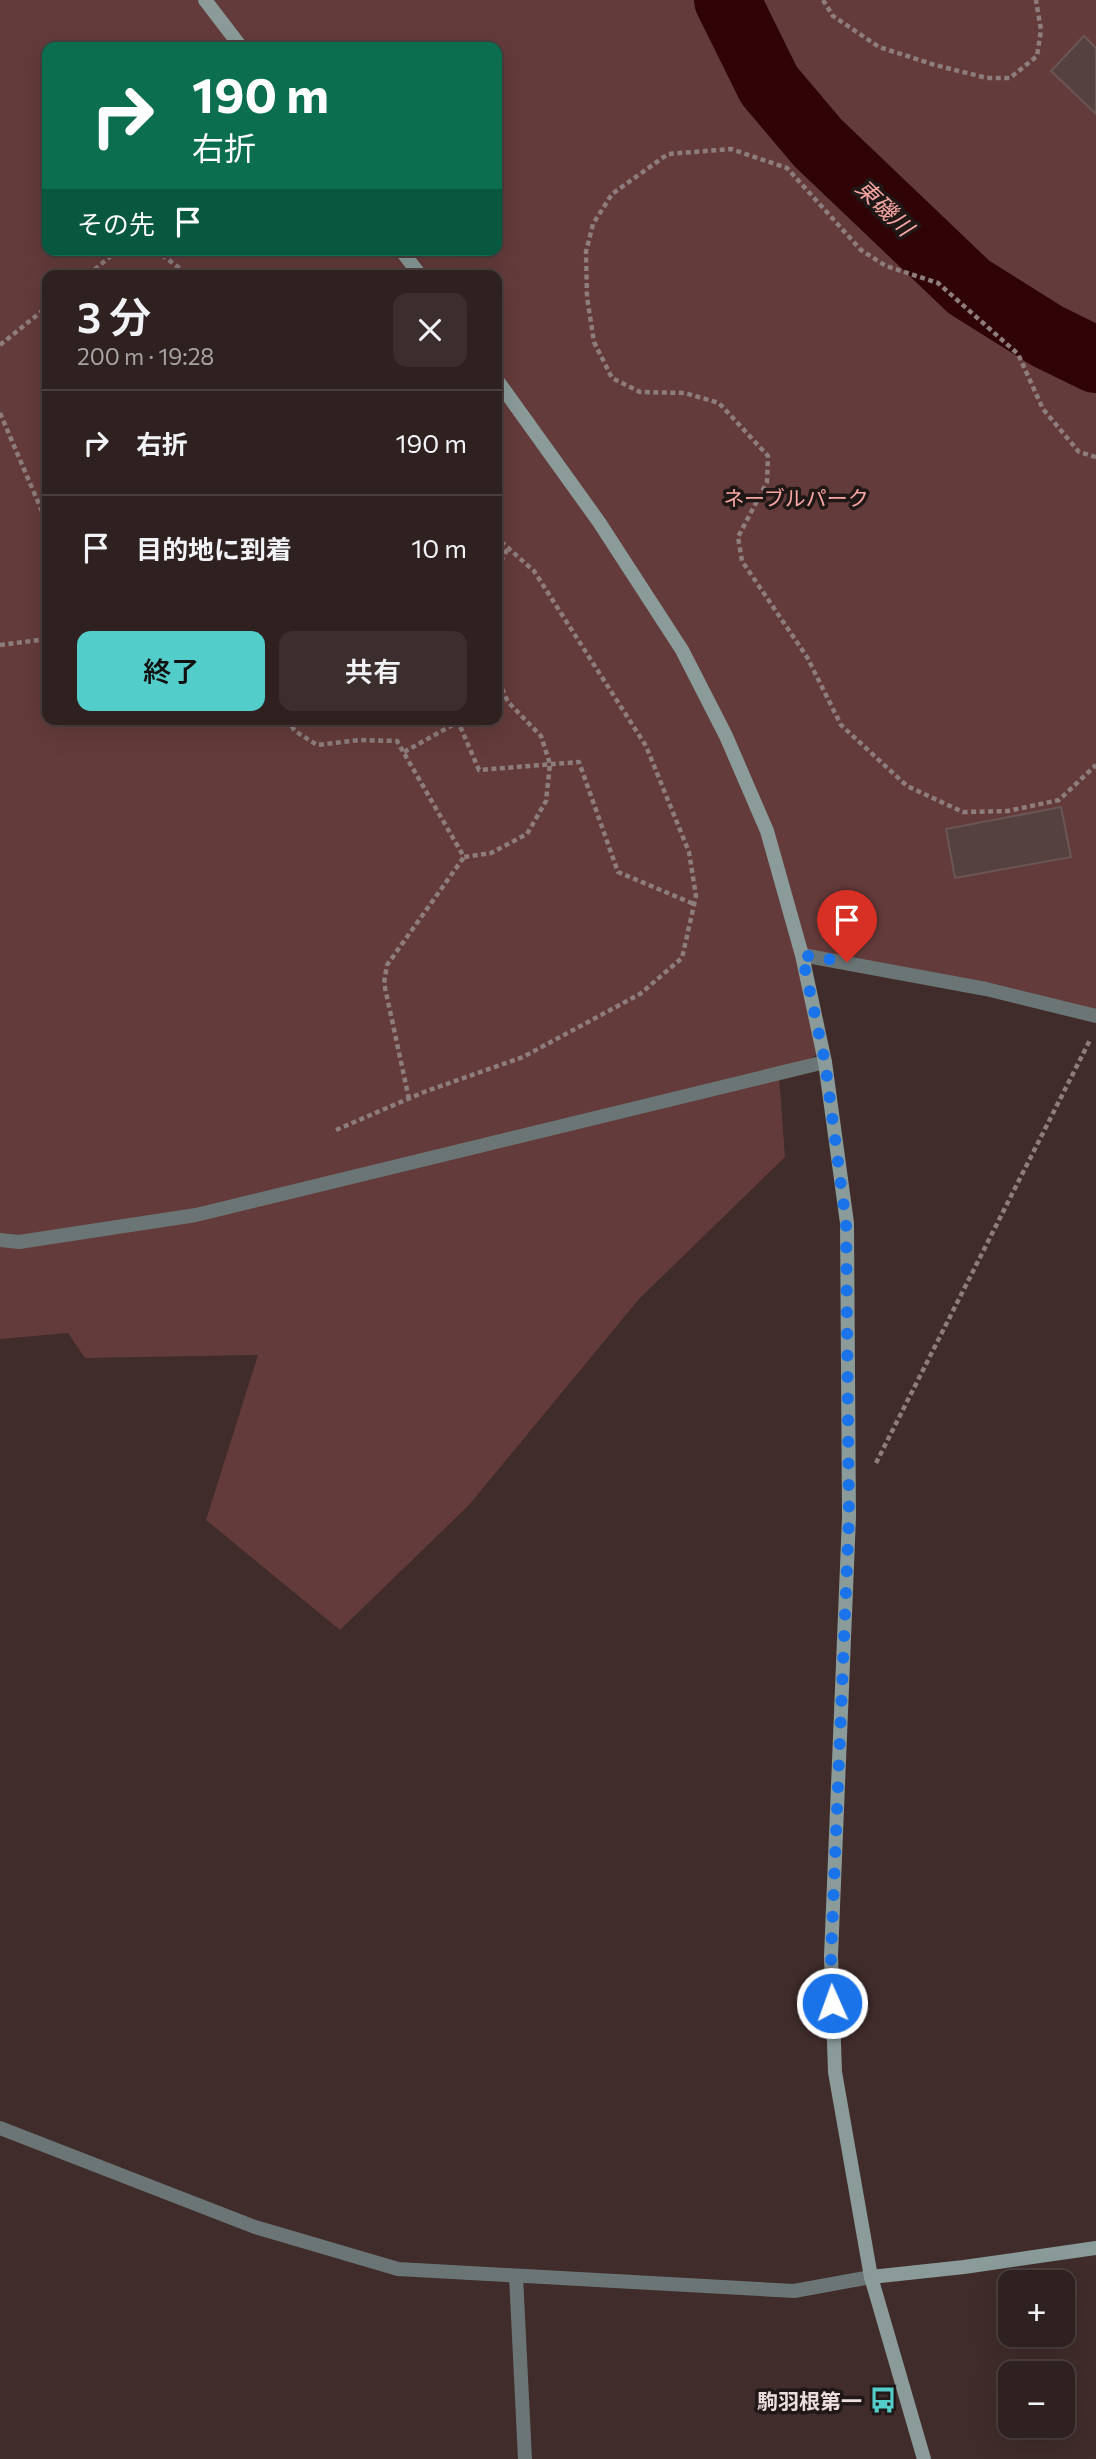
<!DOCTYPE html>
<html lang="ja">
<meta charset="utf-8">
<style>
body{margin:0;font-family:Commissioner,"Noto Sans JP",sans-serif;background:#3b2e2d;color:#f1f3f6;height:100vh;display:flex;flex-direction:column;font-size:26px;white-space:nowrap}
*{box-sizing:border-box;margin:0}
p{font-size:23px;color:#a7a3a5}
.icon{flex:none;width:38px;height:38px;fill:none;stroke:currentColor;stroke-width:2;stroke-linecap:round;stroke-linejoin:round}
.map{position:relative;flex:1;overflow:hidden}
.details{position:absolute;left:42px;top:270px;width:460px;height:455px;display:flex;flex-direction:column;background:#2f2120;border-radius:14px;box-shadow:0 7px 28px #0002,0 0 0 2px #4a3e3e}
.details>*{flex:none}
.banner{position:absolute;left:42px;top:42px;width:460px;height:214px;border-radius:14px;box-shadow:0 7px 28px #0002,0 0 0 2px #4a3e3e;background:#0b6e4f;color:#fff;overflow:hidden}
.tools{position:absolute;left:998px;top:2270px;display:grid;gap:14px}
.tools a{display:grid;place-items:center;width:77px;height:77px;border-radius:14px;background:#2f2120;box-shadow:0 7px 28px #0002,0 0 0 2px #4a3e3e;font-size:35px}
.pin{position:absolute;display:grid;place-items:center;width:60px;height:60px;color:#fff;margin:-72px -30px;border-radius:50% 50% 50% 0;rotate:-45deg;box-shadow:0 0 7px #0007}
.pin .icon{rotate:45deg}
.me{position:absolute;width:77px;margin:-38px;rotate:358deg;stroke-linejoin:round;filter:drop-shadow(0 0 5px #0008)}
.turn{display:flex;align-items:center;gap:24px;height:147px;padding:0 35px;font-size:32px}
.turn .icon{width:91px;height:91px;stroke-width:2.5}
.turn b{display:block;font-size:49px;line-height:60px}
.then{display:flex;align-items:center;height:66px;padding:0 35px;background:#0003;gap:14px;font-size:26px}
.round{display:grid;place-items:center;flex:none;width:74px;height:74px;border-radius:14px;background:#3b2e2d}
.head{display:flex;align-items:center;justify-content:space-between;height:119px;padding:0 35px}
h1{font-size:42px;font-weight:600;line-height:52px}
.action{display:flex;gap:14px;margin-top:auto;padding:14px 35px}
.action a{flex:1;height:80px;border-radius:14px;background:#53cdca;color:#111;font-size:28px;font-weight:600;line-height:80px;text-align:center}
.action a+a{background:#3b2e2d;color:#f1f3f6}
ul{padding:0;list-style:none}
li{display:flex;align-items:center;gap:21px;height:105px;padding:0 35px;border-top:2px solid #4a3e3e}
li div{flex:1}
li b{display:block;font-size:26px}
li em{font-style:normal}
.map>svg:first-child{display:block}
.green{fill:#633b3a;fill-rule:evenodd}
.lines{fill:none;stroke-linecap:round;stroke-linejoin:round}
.river{stroke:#300306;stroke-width:66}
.building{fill:#554140;stroke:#6b5655;stroke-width:2}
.path{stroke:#8d7d7c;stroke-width:4.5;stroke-dasharray:5 3.5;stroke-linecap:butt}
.lane{stroke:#6b7575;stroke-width:14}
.street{stroke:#6b7575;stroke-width:14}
.secondary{stroke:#8a9b9a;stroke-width:14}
.route{stroke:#1a73e8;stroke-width:12;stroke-dasharray:0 21.6}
.labels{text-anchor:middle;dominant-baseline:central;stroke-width:7;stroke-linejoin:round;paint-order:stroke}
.park-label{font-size:21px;fill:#f8a6a2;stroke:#201717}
.poi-label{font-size:21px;font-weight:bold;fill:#ebdedd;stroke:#201717;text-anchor:end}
.water-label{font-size:23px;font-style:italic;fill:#f8a6a2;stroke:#201717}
</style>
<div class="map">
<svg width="1096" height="2459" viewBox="0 0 1096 2459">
<rect width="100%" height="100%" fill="#3f2c2b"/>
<!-- green -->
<path class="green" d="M0,0H1096V1016L803,955L822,1051L790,1072L779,1075L785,1157L639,1299L469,1505L340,1630L206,1520L258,1355L85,1358L68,1333L0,1339ZM47,47H497V250H47ZM47,275H497V719H47Z"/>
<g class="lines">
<!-- river -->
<polyline class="river" points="727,0 769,85 818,143 969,287 1047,336 1096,360"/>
</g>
<!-- building -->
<g class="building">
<polygon points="1084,36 1096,48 1096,114 1051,71"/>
<polygon points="1061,807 1071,857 955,878 946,829"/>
</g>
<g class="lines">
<!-- path -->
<g class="path">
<polyline points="823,0 833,16 879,47 935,65 987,78 1010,78 1037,56 1041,30 1036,0"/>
<polyline points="155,250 189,275"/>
<polyline points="88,275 118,250"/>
<polyline points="0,345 47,307"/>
<polyline points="0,413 47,523"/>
<polyline points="1096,457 1079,452 1043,409 1018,354 938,283 886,266 861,250 787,168 731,149 668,154 612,194 593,224 586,252 587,297 594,342 612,378 640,392 685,393 719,403 768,456 767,482 738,537 742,561 807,657 841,725 907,786 963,812 1008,811 1059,800 1096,765"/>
<polyline points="497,569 508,548"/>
<polyline points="0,645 47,639"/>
<polyline points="287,719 295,731 317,745 360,740 397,741 464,857 491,853 527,834 546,801 550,764 541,736 508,702 497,678"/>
<polyline points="457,719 479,770 579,762 618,872 694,904"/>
<polyline points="404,752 458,722"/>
<polyline points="409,1099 384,983 387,965 464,857"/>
<polyline points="336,1130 424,1092 523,1057 640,994 682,958 696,896 689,852 646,746 534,571 497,538"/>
<polyline points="876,1463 1090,1040"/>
</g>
<!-- lane -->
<polyline class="lane" points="516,2276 525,2459"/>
<!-- street -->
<g class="street">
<polyline points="802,955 986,989 1096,1016"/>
<polyline points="0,1240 19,1242 196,1215 825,1062"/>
<polyline points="0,2128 255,2227 398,2269 794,2291 871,2277"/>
</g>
<!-- secondary -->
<g class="secondary">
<polyline points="205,0 241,47"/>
<polyline points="401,250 420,275"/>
<polyline points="497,380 599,522 682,650 726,736 767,831 802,955 825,1062 847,1223 849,1517 831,1956 835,2072 871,2277 924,2459"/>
<polyline points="871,2277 964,2267 1096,2248"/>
</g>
</g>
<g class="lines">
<!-- route -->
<polyline class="route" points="832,2003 831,1956 849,1517 846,1223 825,1062 802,955 847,962"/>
</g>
<!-- icons -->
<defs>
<g id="bus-bare" transform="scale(2.1)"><path d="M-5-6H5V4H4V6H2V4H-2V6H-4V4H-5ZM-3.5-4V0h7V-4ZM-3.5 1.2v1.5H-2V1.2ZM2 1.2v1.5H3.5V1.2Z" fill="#53cdca" stroke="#201717" stroke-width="2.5" paint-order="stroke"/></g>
</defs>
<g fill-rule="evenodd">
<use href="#bus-bare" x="883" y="2400"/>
</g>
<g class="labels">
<!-- park labels -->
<g class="park-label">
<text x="796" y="497">ネーブルパーク</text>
</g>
<!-- poi labels -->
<g class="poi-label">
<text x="862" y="2400">駒羽根第一</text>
</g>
<!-- water labels -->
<g class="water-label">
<text transform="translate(885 207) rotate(44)">東磯川</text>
</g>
</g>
</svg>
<div class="tools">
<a>+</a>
<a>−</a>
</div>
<div class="pin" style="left:847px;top:962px;background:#d93025"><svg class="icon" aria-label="arrive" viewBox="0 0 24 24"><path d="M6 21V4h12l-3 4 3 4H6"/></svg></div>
<svg class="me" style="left:832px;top:2003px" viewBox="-20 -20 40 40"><circle r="17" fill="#1a73e8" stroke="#fff" stroke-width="3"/><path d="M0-11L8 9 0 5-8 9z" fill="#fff"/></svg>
<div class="banner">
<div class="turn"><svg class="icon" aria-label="right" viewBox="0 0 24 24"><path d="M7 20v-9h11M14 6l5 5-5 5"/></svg><div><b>190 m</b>右折</div></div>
<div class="then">その先<svg class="icon" aria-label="arrive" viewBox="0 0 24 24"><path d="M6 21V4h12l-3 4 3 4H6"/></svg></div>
</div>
<section class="details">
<div class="head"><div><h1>3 分</h1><p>200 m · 19:28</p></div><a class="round"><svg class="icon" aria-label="close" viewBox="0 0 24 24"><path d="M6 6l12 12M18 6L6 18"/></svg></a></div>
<ul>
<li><svg class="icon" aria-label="right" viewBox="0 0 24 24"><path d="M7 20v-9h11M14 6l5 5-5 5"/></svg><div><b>右折</b></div><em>190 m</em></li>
<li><svg class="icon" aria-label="arrive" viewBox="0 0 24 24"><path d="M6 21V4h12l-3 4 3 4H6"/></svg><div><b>目的地に到着</b></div><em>10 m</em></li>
</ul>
<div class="action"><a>終了</a><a>共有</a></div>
</section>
</div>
